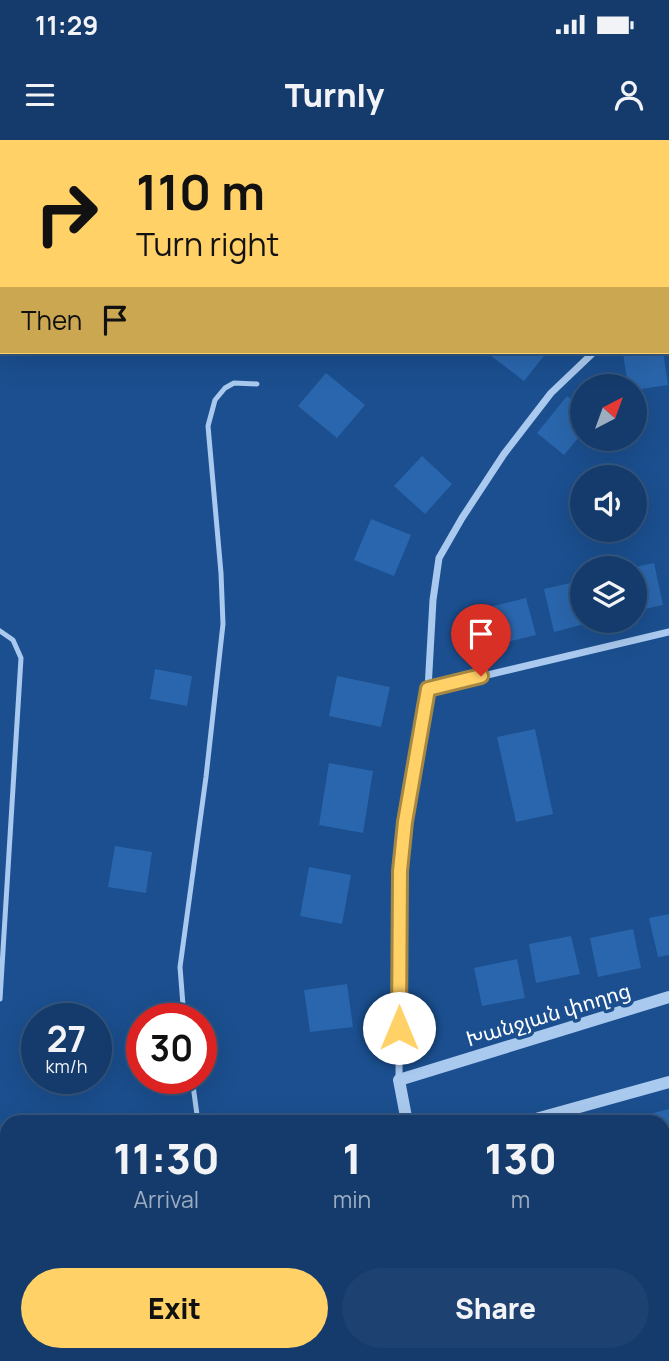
<!DOCTYPE html>
<meta charset="utf-8">
<style>
body{margin:0;font-family:Manrope,"Noto Sans Armenian",sans-serif;background:#1d4271;color:#f1f3f6;height:100vh;display:flex;flex-direction:column;font-size:26px;white-space:nowrap}
*{box-sizing:border-box;margin:0}
p{font-size:23px;color:#9dadc1}
.icon{flex:none;width:38px;height:38px;fill:none;stroke:currentColor;stroke-width:2;stroke-linecap:round;stroke-linejoin:round}
.map{position:relative;flex:1;overflow:hidden}
.side{position:absolute;left:0px;top:975px;width:670px;height:247px;display:flex;flex-direction:column;background:#143b6b;border-radius:21px 21px 0 0;box-shadow:0 7px 28px #0002,0 0 0 2px #33557e}
.side>*{flex:none}
.hud{position:absolute;left:0px;top:0px;width:670px;height:214px;box-shadow:0 7px 28px #0002,0 0 0 2px #33557e;background:#ffd166;color:#111;overflow:hidden}
.needle{width:46px;rotate:41deg}
.buttons{position:absolute;left:570px;top:234px;display:grid;gap:14px}
.buttons a{display:grid;place-items:center;width:77px;height:77px;border-radius:50%;background:#143b6b;box-shadow:0 7px 28px #0002,0 0 0 2px #33557e;font-size:35px}
.speed{position:absolute;left:21px;top:863px;display:flex;gap:14px;font-size:35px;font-weight:700;text-align:center}
.speed>*{display:grid;place-content:center;width:91px;height:91px;border-radius:50%;background:#143b6b;box-shadow:0 7px 28px #0002,0 0 0 2px #33557e;line-height:1}
.speed small{font-size:18px;font-weight:400}
.speed .limit{border:10px solid #d22;background:#fff;color:#111}
.pin{position:absolute;display:grid;place-items:center;width:60px;height:60px;color:#fff;margin:-72px -30px;border-radius:50% 50% 50% 0;rotate:-45deg;box-shadow:0 0 7px #0007}
.pin .icon{rotate:45deg}
.me{position:absolute;width:77px;margin:-38px;rotate:0deg;stroke-linejoin:round;filter:drop-shadow(0 0 5px #0008)}
.turn{display:flex;align-items:center;gap:24px;height:147px;padding:0 21px;font-size:32px}
.turn .icon{width:91px;height:91px;stroke-width:2.5}
.turn b{display:block;font-size:49px;line-height:60px}
.then{display:flex;align-items:center;height:66px;padding:0 21px;background:#0003;gap:14px;font-size:26px}
.eta{display:flex;justify-content:space-evenly;align-items:center;height:119px;text-align:center}
.eta b{font-size:42px;font-weight:800;line-height:49px}
.primary-button{display:flex;gap:14px;margin-top:auto;padding:14px 21px}
.primary-button a{flex:1;height:80px;border-radius:42px;background:#ffd166;color:#111;font-size:28px;font-weight:800;line-height:80px;text-align:center}
.primary-button a+a{background:#1d4271;color:#f1f3f6}
.status{display:flex;justify-content:space-between;align-items:center;height:49px;padding:0 35px;background:#143b6b;direction:ltr}
.status svg{height:19px;fill:currentColor}
header{display:flex;justify-content:space-between;align-items:center;height:91px;padding:0 21px;background:#143b6b;font-size:32px;font-weight:800}
.map>svg:first-child{display:block}
.building{fill:#2a66ad}
.lines{fill:none;stroke-linecap:round;stroke-linejoin:round}
.service{stroke:#a9c9ee;stroke-width:5}
.minor{stroke:#a9c9ee;stroke-width:7}
.tertiary{stroke:#a9c9ee;stroke-width:12}
.route-casing{stroke:#a68842;stroke-width:18}
.route{stroke:#ffd166;stroke-width:12}
.labels{text-anchor:middle;dominant-baseline:central;stroke-width:7;stroke-linejoin:round;paint-order:stroke}
.street-label{font-size:21px;fill:#fff;stroke:#1b4f8f}
</style>
<div class="status"><b>11:29</b><svg viewBox="0 0 49 12"><path d="M0 12V9h3v3zM5 12V6h3v6zM10 12V3h3v9zM15 12V0h3v12zM26 1h20v11H26zM47 4h2v5h-2z"/></svg></div>
<header><svg class="icon" aria-label="menu" viewBox="0 0 24 24"><path d="M4 6h16M4 12h16M4 18h16"/></svg>Turnly<svg class="icon" aria-label="person" viewBox="0 0 24 24"><circle cx="12" cy="8" r="4"/><path d="M4 21q1-7 8-7t8 7"/></svg></header>
<div class="map">
<svg width="669" height="1221" viewBox="0 0 669 1221">
<rect width="100%" height="100%" fill="#1b4f8f"/>
<!-- building -->
<g class="building">
<polygon points="486,212 547,212 524,241"/>
<polygon points="632,212 663,212 668,245 635,250 635,247 628,247 623,213"/>
<polygon points="326,233 365,265 337,298 298,266"/>
<polygon points="567,256 583,269 583,292 564,315 537,293"/>
<polygon points="422,316 452,344 425,374 394,346"/>
<polygon points="371,379 411,395 394,436 354,420"/>
<polygon points="654,423 663,465 635,471 635,427"/>
<polygon points="583,440 583,481 592,482 554,492 544,449"/>
<polygon points="526,458 536,495 495,505 485,468"/>
<polygon points="155,529 192,536 187,566 150,559"/>
<polygon points="337,536 390,547 381,587 329,576"/>
<polygon points="535,589 553,674 516,682 497,597"/>
<polygon points="329,623 373,631 363,693 319,685"/>
<polygon points="115,706 152,712 146,753 108,747"/>
<polygon points="309,727 351,735 342,784 300,776"/>
<polygon points="669,774 669,815 658,817 649,778"/>
<polygon points="633,789 641,828 598,837 590,798"/>
<polygon points="571,796 580,834 536,843 529,804"/>
<polygon points="517,819 525,858 482,866 474,828"/>
<polygon points="347,844 353,887 310,892 304,850"/>
<polygon points="135,890 142,891 142,916 132,914"/>
<polygon points="669,969 669,999 663,1001 663,982 631,982 630,979"/>
<polygon points="663,1127 669,1128 669,1159 663,1158"/>
<rect x="314" y="1214" width="53" height="7"/>
</g>
<g class="lines">
<!-- service -->
<g class="service">
<polyline points="0,491 13,500 21,518 0,859"/>
<polyline points="184,878 180,827 206,637 223,484 221,433 208,286 215,260 225,248 234,243 257,244"/>
<polyline points="192,938 198,982"/>
<polyline points="0,1039 7,1071"/>
</g>
<!-- minor -->
<g class="minor">
<polyline points="668,182 669,181"/>
<polyline points="428,549 669,492"/>
<polyline points="399,940 400,731 405,682 428,549 433,460 439,418 462,378 504,314 551,253 594,212"/>
<polyline points="663,1096 669,1097"/>
<polyline points="0,1146 7,1143"/>
<polyline points="415,1221 415,1214"/>
</g>
<!-- tertiary -->
<g class="tertiary">
<polyline points="407,982 399,940 669,857"/>
<polyline points="525,982 669,942"/>
</g>
</g>
<g class="lines">
<!-- route casing -->
<g class="route-casing">
<polyline id="route" points="399,888 400,731 405,682 428,549 481,536"/>
</g>
<!-- route -->
<use href="#route" class="route"/>
</g>
<g class="labels">
<!-- street labels -->
<g class="street-label">
<text transform="translate(548 874) rotate(-17)">Խանջյան փողոց</text>
</g>
</g>
</svg>
<div class="buttons">
<a><svg class="needle" viewBox="-14 -14 28 28"><path d="M0-13l5 13h-10z" fill="#e53935"/><path d="M0 13l5-13h-10z" fill="#9dadc1"/></svg></a>
<a><svg class="icon" aria-label="sound" viewBox="0 0 24 24"><path d="M4 9h4l5-4v14l-5-4H4zM17 9q2 3 0 6"/></svg></a>
<a><svg class="icon" aria-label="layers" viewBox="0 0 24 24"><path d="M12 4l9 5-9 5-9-5zM3 14l9 5 9-5"/></svg></a>
</div>
<div class="speed"><div>27<small>km/h</small></div><div class="limit">30</div></div>
<div class="pin" style="left:481px;top:536px;background:#d93025"><svg class="icon" aria-label="arrive" viewBox="0 0 24 24"><path d="M6 21V4h12l-3 4 3 4H6"/></svg></div>
<svg class="me" style="left:399px;top:888px" viewBox="-20 -20 40 40"><circle r="19" fill="#fff"/><path d="M0-13L10 11 0 6-10 11z" fill="#ffd166"/></svg>
<div class="hud">
<div class="turn"><svg class="icon" aria-label="right" viewBox="0 0 24 24"><path d="M7 20v-9h11M14 6l5 5-5 5"/></svg><div><b>110 m</b>Turn right</div></div>
<div class="then">Then<svg class="icon" aria-label="arrive" viewBox="0 0 24 24"><path d="M6 21V4h12l-3 4 3 4H6"/></svg></div>
</div>
<section class="side">
<div class="eta">
<div><b>11:30</b><p>Arrival</p></div>
<div><b>1</b><p>min</p></div>
<div><b>130</b><p>m</p></div>
</div>
<div class="primary-button"><a>Exit</a><a>Share</a></div>
</section>
</div>
